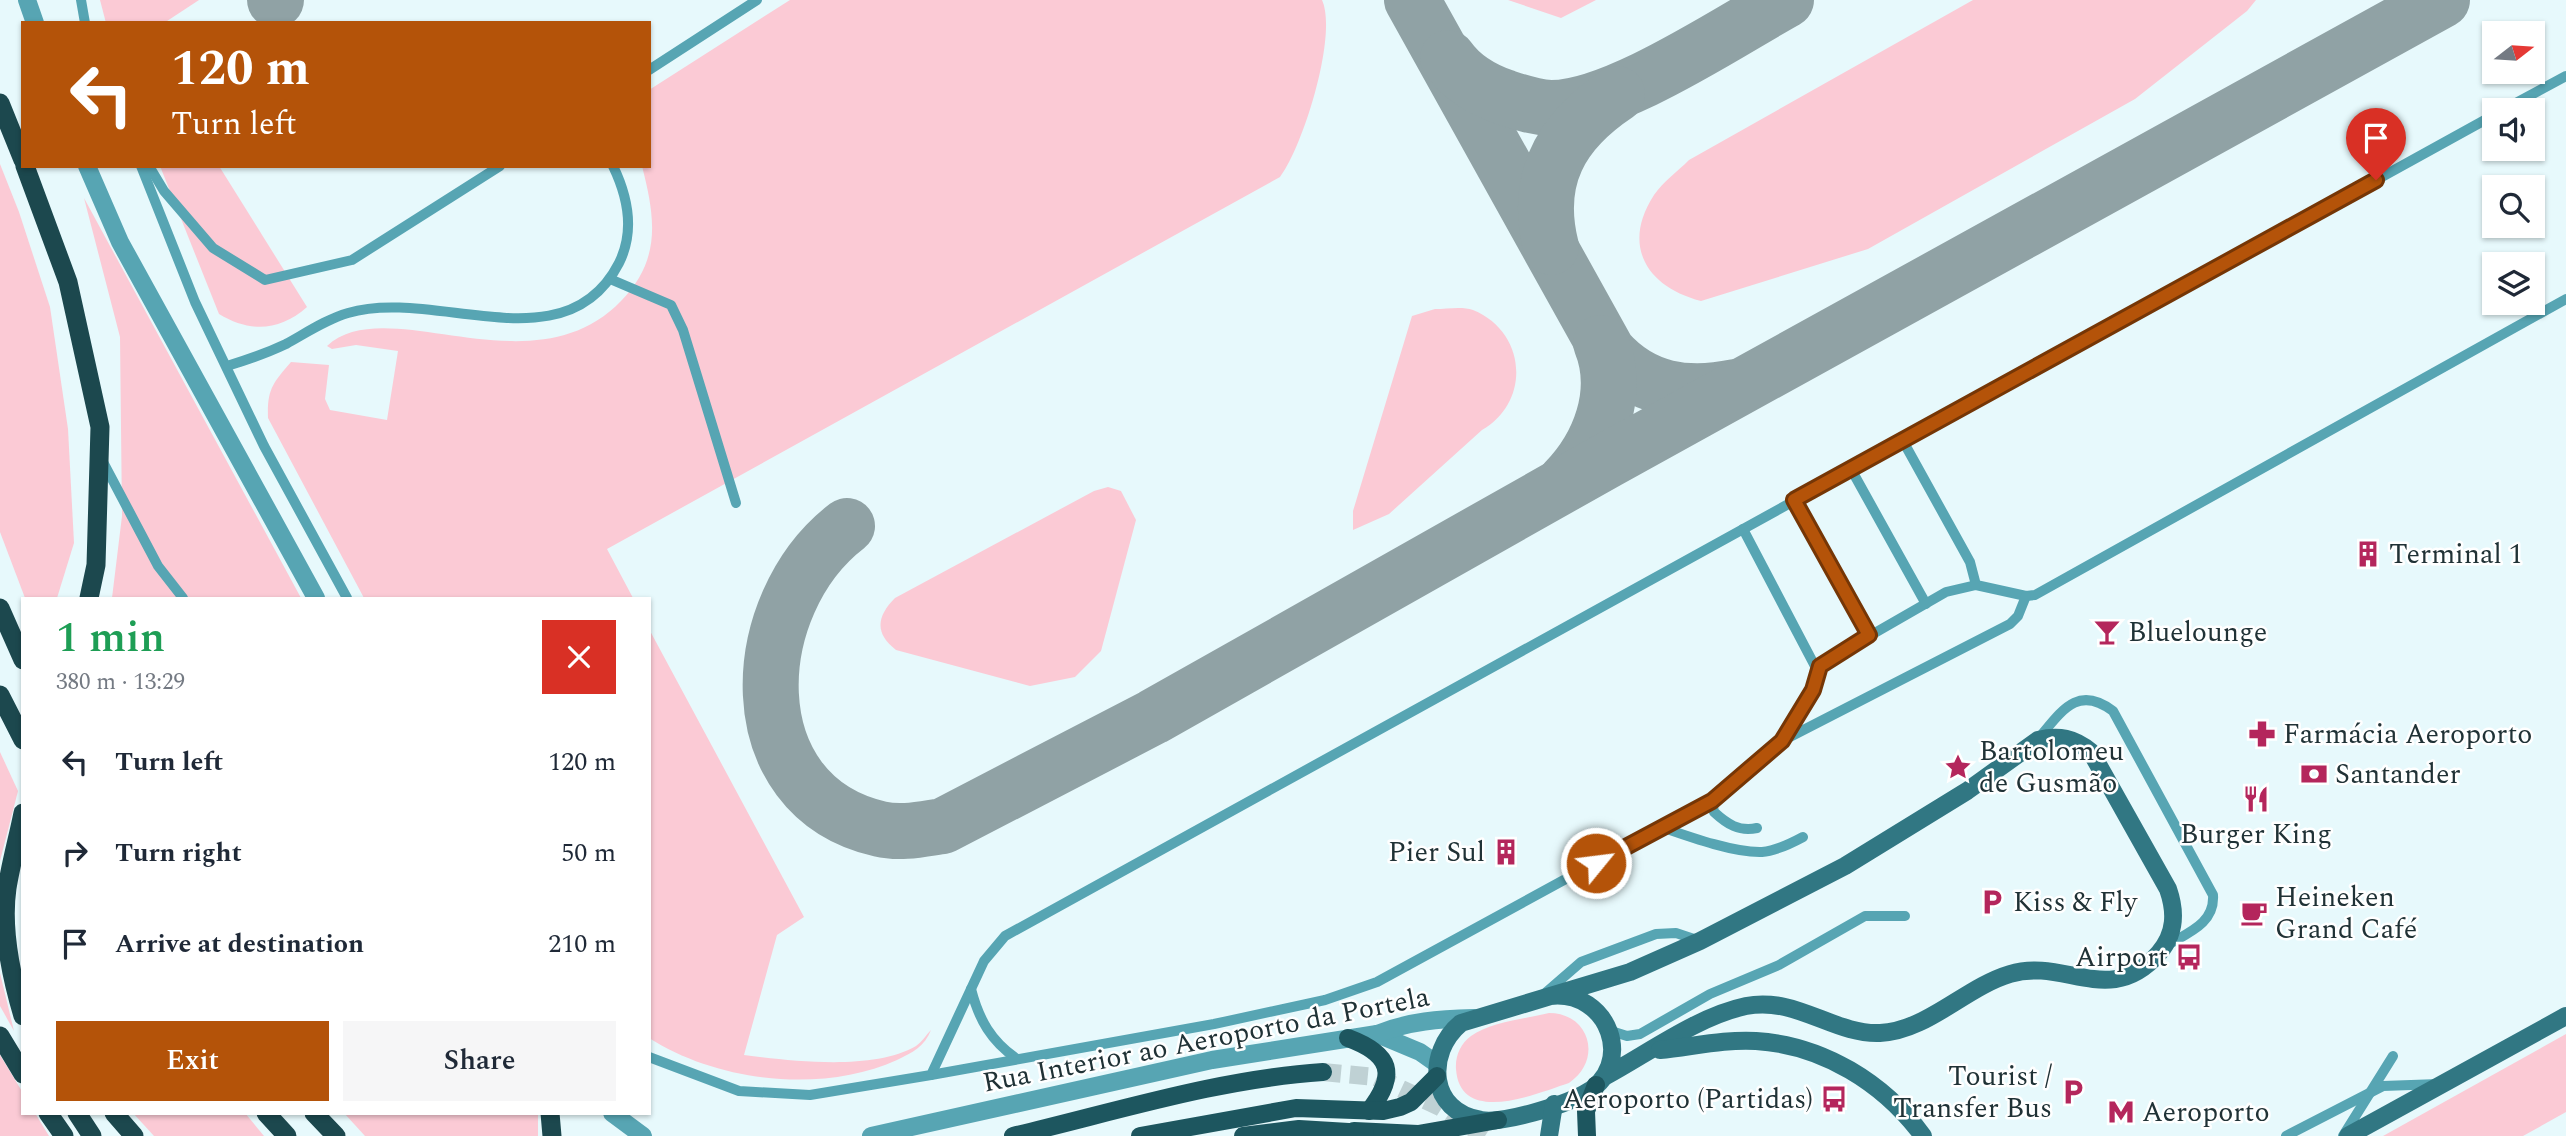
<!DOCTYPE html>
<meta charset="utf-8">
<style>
body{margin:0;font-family:Spectral,serif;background:#f6f6f7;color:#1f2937;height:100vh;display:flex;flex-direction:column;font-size:26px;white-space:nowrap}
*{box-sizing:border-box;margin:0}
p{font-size:23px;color:#747a83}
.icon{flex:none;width:38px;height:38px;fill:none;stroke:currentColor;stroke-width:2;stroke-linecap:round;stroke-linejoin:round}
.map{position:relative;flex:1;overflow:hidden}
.sheet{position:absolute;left:21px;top:597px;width:630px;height:518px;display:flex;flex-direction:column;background:#fff;border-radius:0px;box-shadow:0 2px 5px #0004}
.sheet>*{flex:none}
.hud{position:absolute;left:21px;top:21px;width:630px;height:147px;border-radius:0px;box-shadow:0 2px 5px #0004;background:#b45309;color:#fff;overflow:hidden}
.needle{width:46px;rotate:73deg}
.tools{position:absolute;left:2482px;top:21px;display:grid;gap:14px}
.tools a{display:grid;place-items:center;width:63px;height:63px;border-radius:0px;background:#fff;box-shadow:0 2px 5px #0004;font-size:35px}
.pin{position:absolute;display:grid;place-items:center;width:60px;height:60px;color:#fff;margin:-72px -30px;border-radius:50% 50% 50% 0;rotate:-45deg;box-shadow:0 0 7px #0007}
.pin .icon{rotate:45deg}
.me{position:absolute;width:77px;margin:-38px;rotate:61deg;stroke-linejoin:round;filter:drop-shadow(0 0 5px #0008)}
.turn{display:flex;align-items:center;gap:24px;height:147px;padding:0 35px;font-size:32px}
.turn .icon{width:91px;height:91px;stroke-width:2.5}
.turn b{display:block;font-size:49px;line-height:60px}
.round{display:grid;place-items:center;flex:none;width:74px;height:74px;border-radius:0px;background:#f6f6f7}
.summary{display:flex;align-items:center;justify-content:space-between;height:119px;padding:0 35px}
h1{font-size:42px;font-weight:600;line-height:52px;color:#1e9e55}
.cta{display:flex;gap:14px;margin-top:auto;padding:14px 35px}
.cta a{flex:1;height:80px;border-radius:0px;background:#b45309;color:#fff;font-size:28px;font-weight:600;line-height:80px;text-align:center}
.cta a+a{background:#f6f6f7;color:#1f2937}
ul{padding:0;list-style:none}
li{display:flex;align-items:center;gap:21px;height:91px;padding:0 35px}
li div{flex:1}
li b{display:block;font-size:26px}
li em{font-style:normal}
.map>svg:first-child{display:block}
.green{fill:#fbcad5}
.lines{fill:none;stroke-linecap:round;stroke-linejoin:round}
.taxiway{stroke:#90a2a5;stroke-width:56}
.primary-tunnel{stroke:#bfd1d4;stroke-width:18;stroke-dasharray:18 9;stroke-linecap:butt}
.service{stroke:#57a5b3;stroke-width:10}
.tertiary{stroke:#57a5b3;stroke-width:18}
.secondary{stroke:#317783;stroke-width:18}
.primary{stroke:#1d565f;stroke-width:18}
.trunk{stroke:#1c484e;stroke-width:19}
.route-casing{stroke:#753606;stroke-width:18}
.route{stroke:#b45309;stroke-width:12}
.labels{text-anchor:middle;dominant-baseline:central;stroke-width:5;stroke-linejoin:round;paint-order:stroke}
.poi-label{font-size:28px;fill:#203236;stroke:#fff;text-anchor:start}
.street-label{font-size:28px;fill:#203236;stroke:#fff}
</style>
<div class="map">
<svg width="2566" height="1136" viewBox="0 0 2566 1136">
<rect width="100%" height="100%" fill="#e7f9fc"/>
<!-- green -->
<g class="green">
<polygon points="100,0 199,0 164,23 106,23"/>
<path d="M790,0H1322C1338,35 1303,147 1280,177L607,549L633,598H364L268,418C267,389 273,383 291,362L329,365L325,399L330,410L387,420L398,351L356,345L332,349L327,346C387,290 532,393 621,301C662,259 655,217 642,166H649V90Z"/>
<polygon points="1508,0 1596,0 1561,18"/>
<path d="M1973,0H2256L2247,11L2135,99L1868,249L1701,301C1647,287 1621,246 1654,195C1663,182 1678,171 1689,160Z"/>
<polygon points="0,164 19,212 50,307 68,429 74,543 57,598 25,598 0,532"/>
<path d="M160,166H219L307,307C280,331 250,333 219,314Z"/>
<polygon points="84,198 301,598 112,598 122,516 120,337"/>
<path d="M1435,309C1447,309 1462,306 1473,310C1527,332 1531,402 1482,430L1389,514L1353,530V511L1412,316Z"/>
<path d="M1108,487L1121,491L1136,520L1101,651L1075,677L1030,686L896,650C874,633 877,616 895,598L1094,491Z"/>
<path d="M649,629L804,917L777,935L744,1055C793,1061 873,1071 916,1046C922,1042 926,1035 931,1030C925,1046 912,1053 897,1060C822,1094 718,1082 649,1038Z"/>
<polygon points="0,752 18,791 0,861"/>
<polygon points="0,973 14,1031 0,1006"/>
<path d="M1549,1013C1590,1013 1603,1060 1569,1083C1538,1093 1460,1127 1456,1069C1455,1056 1461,1043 1471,1036C1491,1022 1525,1019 1549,1013Z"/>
<polygon points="2566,1034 2566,1112 2523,1136 2383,1136"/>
<polygon points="0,1055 23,1093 23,1113 35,1113 49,1136 0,1136"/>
<polygon points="133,1113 245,1113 264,1136 154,1136"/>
<polygon points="344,1113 538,1113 538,1136 365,1136"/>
</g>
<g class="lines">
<!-- taxiway -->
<g class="taxiway">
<polyline points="275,0 276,0"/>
<path d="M1412,0L1608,352C1643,391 1687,397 1736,387"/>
<path d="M1448,58C1462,78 1481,89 1504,97C1519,102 1533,107 1550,108C1614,109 1728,32 1786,0"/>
<path d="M1551,247C1534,179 1560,132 1617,94"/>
<path d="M1565,482C1600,446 1621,392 1601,343"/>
<path d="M847,526C745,604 735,796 880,829C901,834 922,829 943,826L1153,717L1608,460L2442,0"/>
</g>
<!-- primary-tunnel -->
<polyline class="primary-tunnel" points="1323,1072 1376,1077 1440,1107 1485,1136"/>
<!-- service -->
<g class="service">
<polyline points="81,0 85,23"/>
<polyline points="649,70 757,0"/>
<polyline points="2503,110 2566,76"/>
<polyline points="141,166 195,302 264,446 347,598"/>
<polyline points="149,166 164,191 213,248 265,280 352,260 500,166"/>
<polyline points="610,279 671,305 683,330 736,503"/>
<path d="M227,366C247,360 267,353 286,344C306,333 327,319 348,313C435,287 566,367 619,263C635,231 628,197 613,166"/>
<polyline points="1903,441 1970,562 1976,585 2026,596 2035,595 2566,299"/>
<polyline points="102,460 158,566 183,598"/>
<polyline points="1851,469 1926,604"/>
<polyline points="1795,501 1869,635"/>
<polyline points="1743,529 1817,670"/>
<polyline points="1784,738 1813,690 1817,670 1826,661 1946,592 1976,585"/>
<path d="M2038,739C2061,712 2077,684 2113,711L2213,895C2215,924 2187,933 2166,946"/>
<polyline points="1661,827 1712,801"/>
<path d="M1757,828C1739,832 1727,824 1714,812L1712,801L1782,741L2010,624L2018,616L2026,596"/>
<path d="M971,989C979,1020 991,1041 1017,1059"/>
<polyline points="1543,995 1581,962 1656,934 1676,933 1700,941"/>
<polyline points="1608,1030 1627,1036 1640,1034 1710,994 1779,965 1865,916 1905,916"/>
<polyline points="649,1057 739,1091 810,1095 931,1075 984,961 1005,936 2494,115"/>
<path d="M931,1075L1214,1024L1325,1000L1377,982L1661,827C1687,836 1734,853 1762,852C1776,851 1790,844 1803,837"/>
<polyline points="2286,1136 2383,1086 2439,1084"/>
<polyline points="2343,1136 2393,1056"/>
</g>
<!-- tertiary -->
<g class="tertiary">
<polyline points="27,0 35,23"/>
<polyline points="87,166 120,242 316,598"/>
<polyline points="1377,1034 1420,1052 1437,1064"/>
<polyline points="612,1113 643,1136"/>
<path d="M871,1136L1212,1060L1377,1034C1409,1021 1440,1019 1474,1018"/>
</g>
<!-- secondary -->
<g class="secondary">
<path d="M1550,996C1609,989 1637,1066 1584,1094C1564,1105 1503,1124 1481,1120C1429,1112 1425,1053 1461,1023L1630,972L1700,941L1845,866L1967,791L2038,740C2059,735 2074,738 2091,752L2168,889C2176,912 2176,933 2159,953C2110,1009 2065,957 2010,974C1966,987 1927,1031 1880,1033C1834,1035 1796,996 1746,1006C1698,1016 1647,1054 1604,1077"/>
<path d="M1660,1050C1691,1047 1725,1039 1756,1041C1823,1045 1884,1083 1923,1136"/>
<polyline points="1549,1136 1554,1104"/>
<polyline points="2348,1136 2566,1016"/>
</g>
<!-- primary -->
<g class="primary">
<path d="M1348,1038C1391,1054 1398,1074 1369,1111"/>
<polyline points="1354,1131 1418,1134 1498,1120"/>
<path d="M1013,1136C1115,1112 1218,1079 1323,1072"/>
<polyline points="1140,1136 1296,1108 1383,1111 1400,1107 1411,1102 1437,1076"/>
<polyline points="1243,1136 1299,1129 1365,1133"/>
<polyline points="1587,1136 1586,1111 1596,1085"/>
</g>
<!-- trunk -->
<g class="trunk">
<polyline points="0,103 23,160"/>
<polyline points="25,166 68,282 100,427 96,565 89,598"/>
<polyline points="0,608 23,660"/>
<polyline points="0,695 23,740"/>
<path d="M23,813C18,838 11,863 7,888C1,930 11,976 23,1016"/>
<polyline points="0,1036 23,1074"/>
<polyline points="48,1113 64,1136"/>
<polyline points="77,1113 92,1136"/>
<polyline points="114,1113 134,1136"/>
<polyline points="266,1113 287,1136"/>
<polyline points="314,1113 336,1136"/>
<polyline points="550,1113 552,1136"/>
</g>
</g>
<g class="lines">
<!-- route casing -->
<g class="route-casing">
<polyline id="route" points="1596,863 1712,801 1782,741 1813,690 1820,666 1869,635 1794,500 2376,180"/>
</g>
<!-- route -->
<use href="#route" class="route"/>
</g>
<!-- icons -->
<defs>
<g id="building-bare" transform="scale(2.1)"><path d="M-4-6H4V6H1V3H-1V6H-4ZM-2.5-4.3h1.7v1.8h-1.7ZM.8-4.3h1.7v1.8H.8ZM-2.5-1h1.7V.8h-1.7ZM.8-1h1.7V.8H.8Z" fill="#b4265c" stroke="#fff" stroke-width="2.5" paint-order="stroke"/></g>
<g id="bar-bare" transform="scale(2.1)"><path d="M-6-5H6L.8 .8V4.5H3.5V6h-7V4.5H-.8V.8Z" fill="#b4265c" stroke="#fff" stroke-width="2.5" paint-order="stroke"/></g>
<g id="pharmacy-bare" transform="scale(2.1)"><path d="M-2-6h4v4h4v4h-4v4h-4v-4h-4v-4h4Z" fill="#b4265c" stroke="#fff" stroke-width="2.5" paint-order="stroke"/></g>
<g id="sight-bare" transform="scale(2.1)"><path d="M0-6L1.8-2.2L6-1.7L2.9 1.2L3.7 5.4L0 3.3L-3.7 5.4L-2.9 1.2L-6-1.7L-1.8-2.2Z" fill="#b4265c" stroke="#fff" stroke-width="2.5" paint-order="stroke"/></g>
<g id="bank-bare" transform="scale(2.1)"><path d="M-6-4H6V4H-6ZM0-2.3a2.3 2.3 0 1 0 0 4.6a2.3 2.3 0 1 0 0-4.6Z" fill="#b4265c" stroke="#fff" stroke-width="2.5" paint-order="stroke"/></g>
<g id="restaurant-bare" transform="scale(2.1)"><path d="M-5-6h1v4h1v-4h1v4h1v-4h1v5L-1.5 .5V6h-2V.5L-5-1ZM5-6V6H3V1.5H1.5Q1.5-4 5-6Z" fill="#b4265c" stroke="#fff" stroke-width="2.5" paint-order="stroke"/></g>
<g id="parking-bare" transform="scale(2.1)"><path d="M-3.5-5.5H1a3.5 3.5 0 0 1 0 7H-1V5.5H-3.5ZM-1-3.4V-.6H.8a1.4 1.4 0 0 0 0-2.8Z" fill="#b4265c" stroke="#fff" stroke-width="2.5" paint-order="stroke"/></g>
<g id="cafe-bare" transform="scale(2.1)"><path d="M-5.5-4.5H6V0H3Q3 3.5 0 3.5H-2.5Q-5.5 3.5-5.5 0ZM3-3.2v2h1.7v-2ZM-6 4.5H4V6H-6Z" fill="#b4265c" stroke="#fff" stroke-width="2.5" paint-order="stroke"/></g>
<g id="bus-bare" transform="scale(2.1)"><path d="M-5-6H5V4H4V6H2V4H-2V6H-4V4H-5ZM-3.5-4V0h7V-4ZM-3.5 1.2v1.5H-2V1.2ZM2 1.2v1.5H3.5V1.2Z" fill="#b4265c" stroke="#fff" stroke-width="2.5" paint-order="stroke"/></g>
<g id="metro-bare" transform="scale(2.1)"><path d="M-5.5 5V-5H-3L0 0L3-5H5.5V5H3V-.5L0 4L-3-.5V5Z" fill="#b4265c" stroke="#fff" stroke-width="2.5" paint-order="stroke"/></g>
</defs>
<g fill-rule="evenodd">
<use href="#building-bare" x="2368" y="554"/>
<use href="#bar-bare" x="2107" y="632"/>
<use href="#pharmacy-bare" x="2262" y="734"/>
<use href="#sight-bare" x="1958" y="767"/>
<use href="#bank-bare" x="2314" y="774"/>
<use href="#restaurant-bare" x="2256" y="799"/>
<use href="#building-bare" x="1506" y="852"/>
<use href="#parking-bare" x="1992" y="902"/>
<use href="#cafe-bare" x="2254" y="913"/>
<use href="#bus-bare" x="2189" y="957"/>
<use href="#parking-bare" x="2073" y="1092"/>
<use href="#bus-bare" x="1834" y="1099"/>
<use href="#metro-bare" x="2121" y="1112"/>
</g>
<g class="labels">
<!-- poi labels -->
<g class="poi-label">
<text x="2389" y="554">Terminal 1</text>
<text x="2128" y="632">Bluelounge</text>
<text x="2283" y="734">Farmácia Aeroporto</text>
<text x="1979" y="751">Bartolomeu<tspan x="1979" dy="32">de Gusmão</tspan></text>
<text x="2335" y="774">Santander</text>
<text x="2256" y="834" text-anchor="middle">Burger King</text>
<text x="1485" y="852" text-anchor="end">Pier Sul</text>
<text x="2275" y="897">Heineken<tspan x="2275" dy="32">Grand Café</tspan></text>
<text x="2013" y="902">Kiss &amp; Fly</text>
<text x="2168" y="957" text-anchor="end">Airport</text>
<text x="2052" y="1076" text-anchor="end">Tourist /<tspan x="2052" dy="32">Transfer Bus</tspan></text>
<text x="1813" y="1099" text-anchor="end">Aeroporto (Partidas)</text>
<text x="2142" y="1112">Aeroporto</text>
</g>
<!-- street labels -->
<g class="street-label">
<text transform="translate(1206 1040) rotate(-11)">Rua Interior ao Aeroporto da Portela</text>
</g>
</g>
</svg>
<div class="tools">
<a><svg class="needle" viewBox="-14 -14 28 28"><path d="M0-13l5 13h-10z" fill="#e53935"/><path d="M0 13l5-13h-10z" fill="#747a83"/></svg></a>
<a><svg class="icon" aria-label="sound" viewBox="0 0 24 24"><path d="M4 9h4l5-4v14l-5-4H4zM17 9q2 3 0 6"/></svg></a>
<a><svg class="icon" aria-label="search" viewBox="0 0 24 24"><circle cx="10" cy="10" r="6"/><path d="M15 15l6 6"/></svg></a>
<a><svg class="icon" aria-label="layers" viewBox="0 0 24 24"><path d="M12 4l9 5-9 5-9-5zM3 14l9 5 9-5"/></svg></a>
</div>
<div class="pin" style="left:2376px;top:180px;background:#d93025"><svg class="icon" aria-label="arrive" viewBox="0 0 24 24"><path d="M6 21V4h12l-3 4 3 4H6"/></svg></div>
<svg class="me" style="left:1596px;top:863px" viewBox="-20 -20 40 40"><circle r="17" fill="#b45309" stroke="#fff" stroke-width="3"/><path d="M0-11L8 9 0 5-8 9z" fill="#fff"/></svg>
<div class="hud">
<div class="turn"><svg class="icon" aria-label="left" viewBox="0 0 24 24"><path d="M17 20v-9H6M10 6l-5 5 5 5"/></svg><div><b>120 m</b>Turn left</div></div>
</div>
<section class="sheet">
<div class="summary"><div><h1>1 min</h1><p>380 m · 13:29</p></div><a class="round" style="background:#d93025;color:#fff"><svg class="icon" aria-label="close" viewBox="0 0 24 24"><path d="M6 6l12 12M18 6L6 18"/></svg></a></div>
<ul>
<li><svg class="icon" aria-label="left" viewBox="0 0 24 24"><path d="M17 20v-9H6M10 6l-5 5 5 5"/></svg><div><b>Turn left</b></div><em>120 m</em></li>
<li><svg class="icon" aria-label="right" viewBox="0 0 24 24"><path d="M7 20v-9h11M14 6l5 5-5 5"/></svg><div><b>Turn right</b></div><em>50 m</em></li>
<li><svg class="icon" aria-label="arrive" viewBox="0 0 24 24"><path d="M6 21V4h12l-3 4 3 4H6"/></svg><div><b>Arrive at destination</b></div><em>210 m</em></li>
</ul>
<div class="cta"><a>Exit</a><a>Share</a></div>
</section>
</div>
